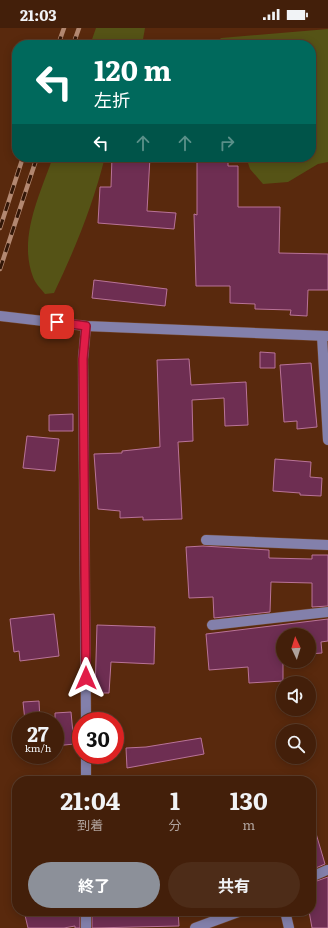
<!DOCTYPE html>
<html lang="ja">
<meta charset="utf-8">
<style>
body{margin:0;font-family:Literata,"Noto Sans JP",serif;background:#4d2c18;color:#f1f3f6;height:100vh;display:flex;flex-direction:column;font-size:15px;white-space:nowrap}
*{box-sizing:border-box;margin:0}
p{font-size:13px;color:#afa29c}
.icon{flex:none;width:22px;height:22px;fill:none;stroke:currentColor;stroke-width:2;stroke-linecap:round;stroke-linejoin:round}
.map{position:relative;flex:1;overflow:hidden}
.drawer{position:absolute;left:12px;top:748px;width:304px;height:140px;display:flex;flex-direction:column;background:#431f0a;border-radius:16px;box-shadow:0 2px 10px #0003,0 0 0 1px #5b3d2b}
.drawer>*{flex:none}
.guide{position:absolute;left:12px;top:12px;width:304px;height:122px;border-radius:16px;box-shadow:0 2px 10px #0003,0 0 0 1px #5b3d2b;background:#00695c;color:#fff;overflow:hidden}
.needle{width:26px;rotate:356deg}
.buttons{position:absolute;left:276px;top:600px;display:grid;gap:8px}
.buttons a{display:grid;place-items:center;width:40px;height:40px;border-radius:50%;background:#431f0a;box-shadow:0 2px 10px #0003,0 0 0 1px #5b3d2b;font-size:20px}
.speed{position:absolute;left:12px;top:684px;display:flex;gap:8px;font-size:20px;font-weight:700;text-align:center}
.speed>*{display:grid;place-content:center;width:52px;height:52px;border-radius:50%;background:#431f0a;box-shadow:0 2px 10px #0003,0 0 0 1px #5b3d2b;line-height:1}
.speed small{font-size:10px;font-weight:400}
.speed .limit{border:6px solid #d22;background:#fff;color:#111}
.pin{position:absolute;display:grid;place-items:center;width:34px;height:34px;color:#fff;margin:-17px;border-radius:8px;box-shadow:0 2px 6px #0006}
.me{position:absolute;width:44px;margin:-22px;rotate:0deg;stroke-linejoin:round;filter:drop-shadow(0 0 3px #0008)}
.turn{display:flex;align-items:center;gap:14px;height:84px;padding:0 16px;font-size:18px}
.turn .icon{width:52px;height:52px;stroke-width:2.5}
.turn b{display:block;font-size:28px;line-height:34px}
.lanes{display:flex;align-items:center;height:38px;padding:0 16px;background:#0003;justify-content:center;gap:20px;direction:ltr}
.lanes .off{opacity:.35}
.eta{display:flex;justify-content:space-evenly;align-items:center;height:68px;text-align:center}
.eta b{font-size:24px;font-weight:700;line-height:28px}
.action{display:flex;gap:8px;margin-top:auto;padding:8px 16px}
.action a{flex:1;height:46px;border-radius:24px;background:#8c9099;color:#fff;font-size:16px;font-weight:700;line-height:46px;text-align:center}
.action a+a{background:#4d2c18;color:#f1f3f6}
.status{display:flex;justify-content:space-between;align-items:center;height:28px;padding:0 20px;background:#431f0a;direction:ltr}
.status svg{height:11px;fill:currentColor}
.map>svg:first-child{display:block}
.green{fill:#555316}
.building{fill:#6e2e52;stroke:#b97398}
.lines{fill:none;stroke-linecap:round;stroke-linejoin:round}
.minor-casing{stroke:#73452a;stroke-width:11}
.minor{stroke:#8380ab;stroke-width:10}
.rail-casing{stroke:#b38871;stroke-width:4.5}
.rail{stroke:#331708;stroke-width:3;stroke-dasharray:9;stroke-linecap:butt}
.route-casing{stroke:#92132f;stroke-width:10}
.route{stroke:#e11d48;stroke-width:7}
</style>
<div class="status"><b>21:03</b><svg viewBox="0 0 49 12"><path d="M0 12V9h3v3zM5 12V6h3v6zM10 12V3h3v9zM15 12V0h3v12zM26 1h20v11H26zM47 4h2v5h-2z"/></svg></div>
<div class="map">
<svg width="328" height="900" viewBox="0 0 328 900">
<rect width="100%" height="100%" fill="#59290d"/>
<!-- green -->
<g class="green">
<polygon points="96,0 145,0 142,17 90,17"/>
<polygon points="328,1 328,134 318,136 288,154 263,156 250,141 246,129 311,129 311,17 214,17 221,10"/>
<path d="M53,129H105C93,177 75,221 54,265L45,266C41,261 35,255 33,249C18,210 40,166 53,129Z"/>
</g>
<!-- building -->
<g class="building">
<polygon points="112,129 150,129 147,183 176,185 174,201 98,195 100,159 111,159"/>
<polygon points="197,129 228,129 228,138 238,138 238,179 280,179 279,225 328,226 328,262 308,262 307,288 290,287 291,282 255,281 255,276 230,275 230,258 196,258 194,186 197,187"/>
<polygon points="94,252 167,261 165,278 92,270"/>
<polygon points="260,324 275,325 275,340 260,340"/>
<polygon points="189,331 191,357 246,354 248,397 225,398 224,370 192,372 193,413 178,414 182,491 143,492 143,489 120,490 120,483 98,481 94,426 122,425 122,423 160,419 157,332"/>
<polygon points="311,335 317,399 297,401 297,393 284,394 280,337"/>
<polygon points="73,386 73,403 49,403 49,387"/>
<polygon points="27,408 59,411 55,443 23,440"/>
<polygon points="275,431 311,434 310,449 322,450 321,468 300,467 300,465 273,463"/>
<polygon points="203,518 269,522 269,530 312,531 312,527 328,527 328,578 312,579 312,555 271,554 270,584 214,590 213,569 189,570 186,519"/>
<polygon points="54,586 59,628 20,633 19,623 14,624 10,591"/>
<polygon points="328,591 328,613 321,614 322,625 309,626 309,607 283,607 283,653 249,655 248,639 209,642 206,606"/>
<polygon points="97,597 155,599 154,636 111,634 109,665 95,665"/>
<polygon points="39,673 40,693 25,693 23,674"/>
<polygon points="71,684 74,716 55,718 55,685"/>
<polygon points="201,710 204,726 127,740 126,720 146,719"/>
<polygon points="315,802 325,836 311,842 311,803"/>
<polygon points="328,849 328,900 312,900 309,883 311,883 311,855"/>
<polygon points="24,883 75,883 76,888 80,888 80,900 75,900 75,898 64,900 28,900"/>
<polygon points="123,883 178,883 179,898 92,900 92,887"/>
</g>
<g class="lines">
<!-- minor casing -->
<g class="minor-casing">
<g id="minor">
<polyline points="0,288 86,298 328,308"/>
<polyline points="322,308 328,412"/>
<polyline points="206,512 328,517"/>
<polyline points="212,597 328,584"/>
<polyline points="86,693 83,331 86,298"/>
<polyline points="86,753 86,727"/>
<polyline points="311,849 327,842"/>
<polyline points="285,883 289,900"/>
<polyline points="86,900 86,883"/>
<polyline points="195,900 241,883"/>
</g>
</g>
<!-- minor -->
<use href="#minor" class="minor"/>
<!-- rail casing -->
<g class="rail-casing">
<g id="rail">
<polyline points="58,17 64,0"/>
<polyline points="73,17 79,0"/>
<polyline points="0,200 23,129"/>
<polyline points="0,241 37,129"/>
</g>
</g>
<!-- rail -->
<use href="#rail" class="rail"/>
</g>
<g class="lines">
<!-- route casing -->
<g class="route-casing">
<polyline id="route" points="57,294 86,298 83,331 86,650"/>
</g>
<!-- route -->
<use href="#route" class="route"/>
</g>
</svg>
<div class="buttons">
<a><svg class="needle" viewBox="-14 -14 28 28"><path d="M0-13l5 13h-10z" fill="#e53935"/><path d="M0 13l5-13h-10z" fill="#afa29c"/></svg></a>
<a><svg class="icon" aria-label="sound" viewBox="0 0 24 24"><path d="M4 9h4l5-4v14l-5-4H4zM17 9q2 3 0 6"/></svg></a>
<a><svg class="icon" aria-label="search" viewBox="0 0 24 24"><circle cx="10" cy="10" r="6"/><path d="M15 15l6 6"/></svg></a>
</div>
<div class="speed"><div>27<small>km/h</small></div><div class="limit">30</div></div>
<div class="pin" style="left:57px;top:294px;background:#d93025"><svg class="icon" aria-label="arrive" viewBox="0 0 24 24"><path d="M6 21V4h12l-3 4 3 4H6"/></svg></div>
<svg class="me" style="left:86px;top:650px" viewBox="-20 -20 40 40"><path d="M0-17L14 15 0 8-14 15z" fill="#e11d48" stroke="#fff" stroke-width="4"/></svg>
<div class="guide">
<div class="turn"><svg class="icon" aria-label="left" viewBox="0 0 24 24"><path d="M17 20v-9H6M10 6l-5 5 5 5"/></svg><div><b>120 m</b>左折</div></div>
<div class="lanes"><svg class="icon" aria-label="left" viewBox="0 0 24 24"><path d="M17 20v-9H6M10 6l-5 5 5 5"/></svg><svg class="icon off" aria-label="ahead" viewBox="0 0 24 24"><path d="M12 20V5M6 11l6-6 6 6"/></svg><svg class="icon off" aria-label="ahead" viewBox="0 0 24 24"><path d="M12 20V5M6 11l6-6 6 6"/></svg><svg class="icon off" aria-label="right" viewBox="0 0 24 24"><path d="M7 20v-9h11M14 6l5 5-5 5"/></svg></div>
</div>
<section class="drawer">
<div class="eta">
<div><b>21:04</b><p>到着</p></div>
<div><b>1</b><p>分</p></div>
<div><b>130</b><p>m</p></div>
</div>
<div class="action"><a>終了</a><a>共有</a></div>
</section>
</div>
